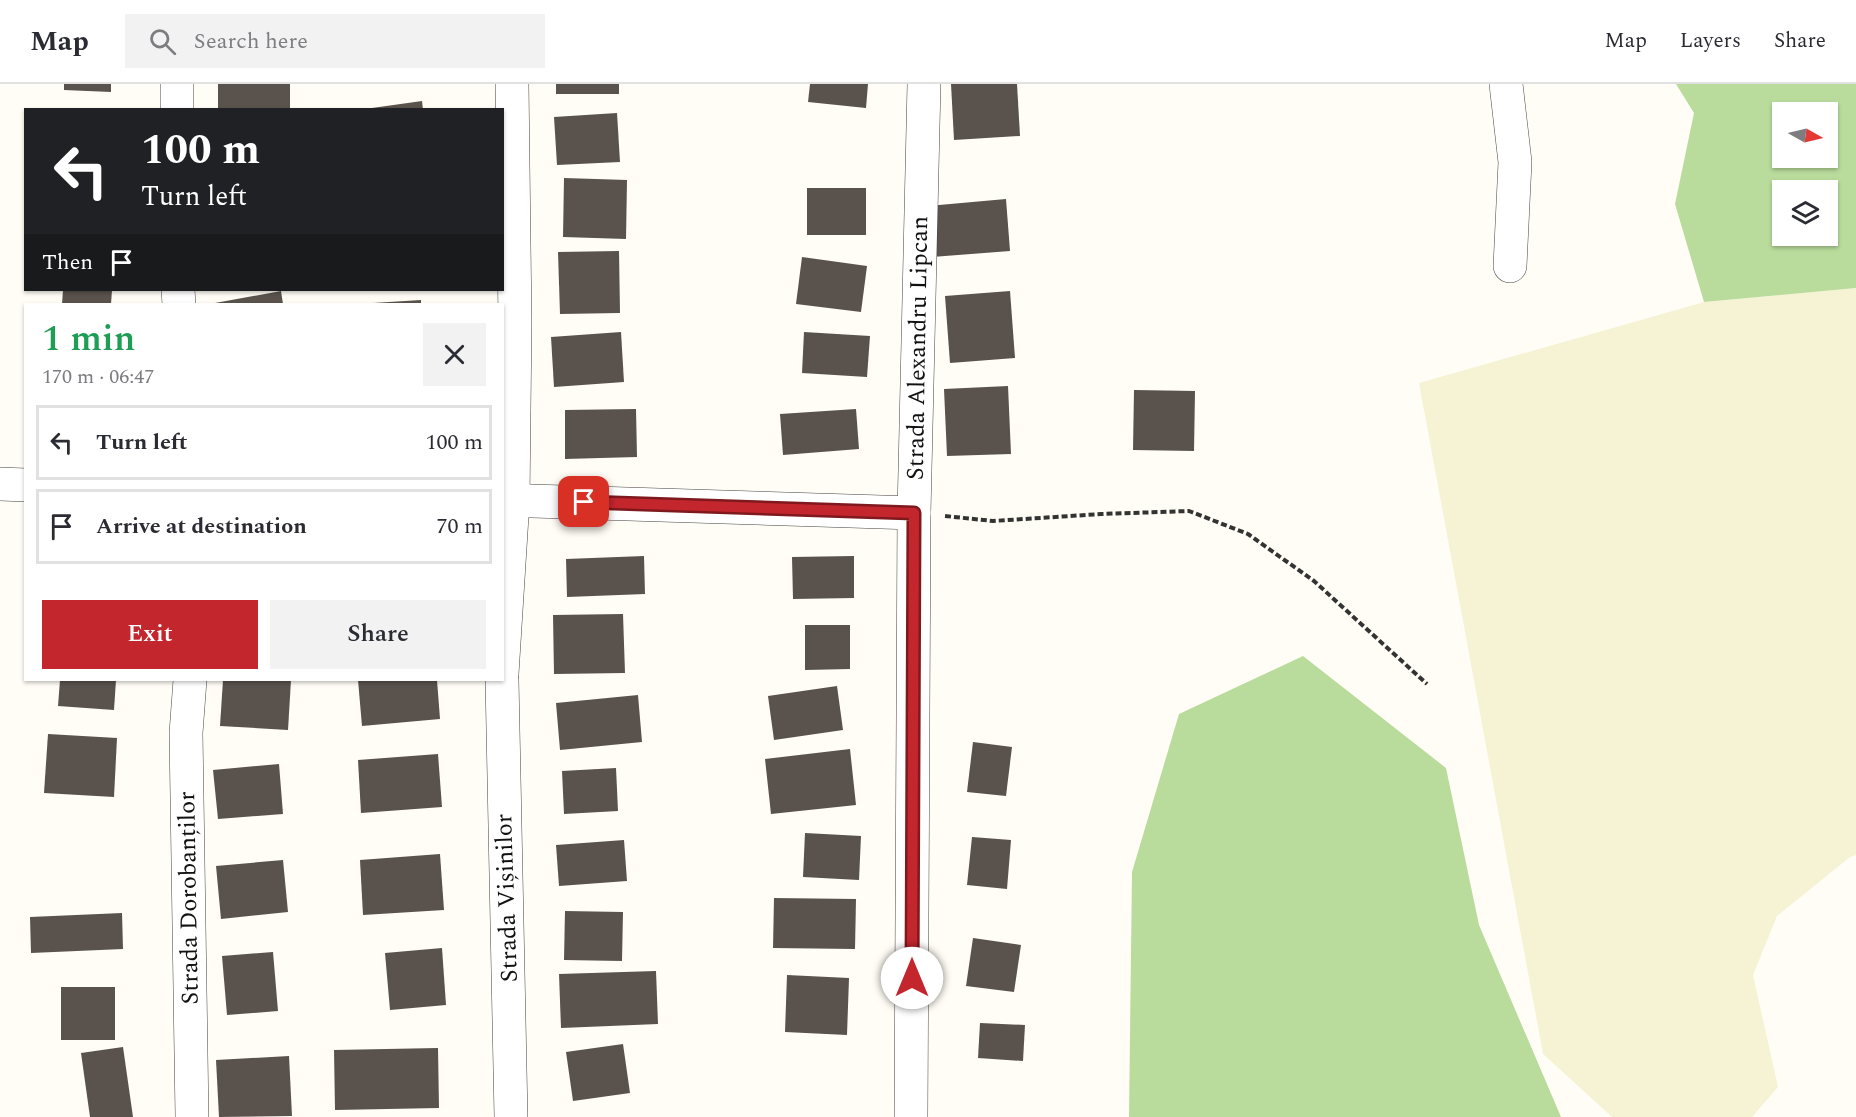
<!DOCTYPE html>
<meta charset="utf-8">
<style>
body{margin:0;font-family:Spectral,serif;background:#f2f2f3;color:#2b2b33;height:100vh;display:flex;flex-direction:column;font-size:22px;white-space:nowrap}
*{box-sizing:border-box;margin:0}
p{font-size:20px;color:#7c7c81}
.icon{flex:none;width:33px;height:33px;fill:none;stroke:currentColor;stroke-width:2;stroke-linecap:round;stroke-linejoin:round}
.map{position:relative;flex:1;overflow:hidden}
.sheet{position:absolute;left:24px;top:219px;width:480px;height:378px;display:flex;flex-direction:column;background:#fff;border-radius:0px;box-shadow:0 2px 4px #0004}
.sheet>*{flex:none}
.hud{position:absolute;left:24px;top:24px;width:480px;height:183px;border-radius:0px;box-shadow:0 2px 4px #0004;background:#202124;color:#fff;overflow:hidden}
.needle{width:39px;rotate:98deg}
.buttons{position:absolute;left:1772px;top:18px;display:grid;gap:12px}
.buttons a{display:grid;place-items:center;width:66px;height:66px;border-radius:0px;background:#fff;box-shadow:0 2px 4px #0004;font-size:30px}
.pin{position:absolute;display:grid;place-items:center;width:51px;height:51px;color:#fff;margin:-26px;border-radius:12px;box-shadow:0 3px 9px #0006}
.me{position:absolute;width:66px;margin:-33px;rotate:0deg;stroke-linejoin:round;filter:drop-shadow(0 0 4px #0008)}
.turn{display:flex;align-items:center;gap:21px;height:126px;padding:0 18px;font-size:27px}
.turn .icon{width:78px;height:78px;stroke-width:2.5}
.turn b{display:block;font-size:42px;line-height:51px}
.then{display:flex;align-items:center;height:57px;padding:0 18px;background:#0003;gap:12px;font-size:22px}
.round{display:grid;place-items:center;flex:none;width:63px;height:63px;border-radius:0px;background:#f2f2f3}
.head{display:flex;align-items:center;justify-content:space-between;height:102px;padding:0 18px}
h1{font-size:36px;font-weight:600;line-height:45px;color:#1e9e55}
.button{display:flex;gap:12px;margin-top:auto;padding:12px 18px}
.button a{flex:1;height:69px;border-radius:0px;background:#c4262e;color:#fff;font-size:24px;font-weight:600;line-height:69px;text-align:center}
.button a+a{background:#f2f2f3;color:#2b2b33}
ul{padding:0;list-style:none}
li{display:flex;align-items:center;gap:18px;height:75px;margin:0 12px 9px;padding:0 6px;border:3px solid #e1e1e2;border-radius:0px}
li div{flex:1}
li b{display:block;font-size:22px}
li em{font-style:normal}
header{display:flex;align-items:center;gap:36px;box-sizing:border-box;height:84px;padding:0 30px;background:#fff;border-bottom:2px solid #e1e1e2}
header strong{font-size:28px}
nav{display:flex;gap:33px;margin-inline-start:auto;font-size:21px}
.search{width:420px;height:54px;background:#f2f2f3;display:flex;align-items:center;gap:15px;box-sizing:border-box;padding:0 21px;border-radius:0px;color:#7c7c81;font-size:22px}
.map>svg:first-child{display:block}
.farmland{fill:#f6f3d4}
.forest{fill:#b9dc9c;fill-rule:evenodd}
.building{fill:#5a524d}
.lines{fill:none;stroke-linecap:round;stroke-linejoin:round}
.minor-casing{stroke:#444;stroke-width:34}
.path{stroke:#333;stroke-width:4;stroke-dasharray:6 3;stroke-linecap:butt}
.minor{stroke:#fff;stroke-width:33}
.route-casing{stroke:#7f191e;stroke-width:15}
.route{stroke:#c4262e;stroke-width:10}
.labels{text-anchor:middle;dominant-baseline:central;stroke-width:6;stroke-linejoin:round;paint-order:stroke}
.street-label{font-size:24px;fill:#111;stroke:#fff}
</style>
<header>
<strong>Map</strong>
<div class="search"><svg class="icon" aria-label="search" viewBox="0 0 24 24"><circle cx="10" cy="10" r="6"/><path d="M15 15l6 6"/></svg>Search here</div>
<nav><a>Map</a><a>Layers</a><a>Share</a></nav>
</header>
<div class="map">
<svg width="1856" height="1033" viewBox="0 0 1856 1033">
<rect width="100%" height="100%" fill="#fffdf5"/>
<!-- farmland -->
<polygon class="farmland" points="1856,204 1856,771 1850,773 1777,832 1753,891 1778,1003 1752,1033 1612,1033 1543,970 1419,299 1704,218"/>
<!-- forest -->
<g class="forest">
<path d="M1676,0H1856V204L1704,218L1675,120L1694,29ZM1782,28H1827V74H1782ZM1782,106H1827V152H1782Z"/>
<polygon points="1303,572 1446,684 1479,841 1561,1033 1129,1033 1132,788 1179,630"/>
</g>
<!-- building -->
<g class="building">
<polygon points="64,0 111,0 111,8 64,6"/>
<rect x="218" y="0" width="72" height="26"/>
<rect x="556" y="0" width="63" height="10"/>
<polygon points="810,0 868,0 866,24 808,18"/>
<polygon points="951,0 1017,0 1020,52 954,56"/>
<polygon points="422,17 423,26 372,26 372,24"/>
<polygon points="617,29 620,78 557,81 554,33"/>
<polygon points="564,94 627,96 626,155 563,153"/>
<rect x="807" y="104" width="59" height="47"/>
<polygon points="1006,115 1010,167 932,173 928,122"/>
<polygon points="619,167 620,229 560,230 558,168"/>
<polygon points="802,173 867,182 861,228 796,220"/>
<polygon points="63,206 112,206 111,220 62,220"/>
<polygon points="281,207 283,220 215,220 215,219"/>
<polygon points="1010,207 1015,274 950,279 945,212"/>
<polygon points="421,216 421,220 373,220 373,219"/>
<polygon points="621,248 624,298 554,303 551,253"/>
<polygon points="804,248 870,252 867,293 802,289"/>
<polygon points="1008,302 1011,370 947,372 944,305"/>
<polygon points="1134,306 1195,307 1194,367 1133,366"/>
<polygon points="636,325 637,373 565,375 565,326"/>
<polygon points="856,325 859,365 783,371 780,330"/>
<polygon points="644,472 645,510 567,513 566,475"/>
<polygon points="854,472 854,514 793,515 792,473"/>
<polygon points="623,530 625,589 554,590 553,531"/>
<polygon points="805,541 850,541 850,585 805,586"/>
<polygon points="60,596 116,596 114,626 58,622"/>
<polygon points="223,596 291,596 288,646 220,642"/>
<polygon points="358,596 437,596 440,635 362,642"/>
<polygon points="837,602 843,646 774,656 768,612"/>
<polygon points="638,611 642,658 560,666 556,619"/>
<polygon points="48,650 117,654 114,713 44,709"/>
<polygon points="973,658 1012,663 1006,712 967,708"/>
<polygon points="850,665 856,721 771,730 765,675"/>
<polygon points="438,670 442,723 361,729 358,676"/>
<polygon points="279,680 283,730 218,735 213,686"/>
<polygon points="616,684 618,727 564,730 562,687"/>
<polygon points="805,749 861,752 859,796 803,793"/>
<polygon points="972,753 1011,756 1007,805 967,801"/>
<polygon points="624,756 627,797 559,802 556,761"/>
<polygon points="440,770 444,826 363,831 360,776"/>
<polygon points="283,776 288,828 221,835 216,782"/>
<polygon points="774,814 856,815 855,865 773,864"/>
<polygon points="565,827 623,828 622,877 564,876"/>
<polygon points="122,829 123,865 31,869 30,833"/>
<polygon points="973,854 1021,861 1014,908 966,902"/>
<polygon points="442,864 446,921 390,926 385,869"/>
<polygon points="273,868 278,927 227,931 222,872"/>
<polygon points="656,887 658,940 561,944 559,890"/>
<polygon points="787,891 849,894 847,951 785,948"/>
<rect x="61" y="903" width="54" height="53"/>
<polygon points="980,939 1025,941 1023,977 978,974"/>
<polygon points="623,960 630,1009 573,1017 566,968"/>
<polygon points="123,963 133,1033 90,1033 81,969"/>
<polygon points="438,964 439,1024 335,1026 334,966"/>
<polygon points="289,972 292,1032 219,1033 216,976"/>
</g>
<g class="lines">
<!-- minor casing -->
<g class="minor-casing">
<g id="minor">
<polyline points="177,0 177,26"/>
<polyline points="1506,0 1515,78 1510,182"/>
<polyline points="178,206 179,220"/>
<polyline points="0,400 26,401"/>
<polyline points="502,416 914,429"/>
<polyline points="502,590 513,416 515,238 512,0"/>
<polyline points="190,596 186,649 192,1033"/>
<polyline points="502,596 511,1033"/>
<polyline points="911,1033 914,429 924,0"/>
</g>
</g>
<!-- path -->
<polyline class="path" points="945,432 993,437 1101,430 1189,427 1248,450 1314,497 1427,600"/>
<!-- minor -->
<use href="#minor" class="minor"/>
</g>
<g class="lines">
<!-- route casing -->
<g class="route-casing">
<polyline id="route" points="584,418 914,429 912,894"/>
</g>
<!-- route -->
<use href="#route" class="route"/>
</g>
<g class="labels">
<!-- street labels -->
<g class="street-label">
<text transform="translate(918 264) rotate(-89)">Strada Alexandru Lipcan</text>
<text transform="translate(189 814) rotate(-91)">Strada Dorobanților</text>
<text transform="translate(507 814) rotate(-92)">Strada Vișinilor</text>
</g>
</g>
</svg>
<div class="buttons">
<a><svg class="needle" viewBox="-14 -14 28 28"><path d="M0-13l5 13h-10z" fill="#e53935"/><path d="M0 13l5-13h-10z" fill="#7c7c81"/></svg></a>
<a><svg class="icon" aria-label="layers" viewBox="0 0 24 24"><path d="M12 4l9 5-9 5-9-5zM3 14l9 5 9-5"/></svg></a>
</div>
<div class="pin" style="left:584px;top:418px;background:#d93025"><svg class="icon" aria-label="arrive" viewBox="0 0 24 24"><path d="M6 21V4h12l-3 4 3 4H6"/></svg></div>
<svg class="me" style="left:912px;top:894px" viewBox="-20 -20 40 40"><circle r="19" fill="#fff"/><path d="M0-13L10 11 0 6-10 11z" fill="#c4262e"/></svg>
<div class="hud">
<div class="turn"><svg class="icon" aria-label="left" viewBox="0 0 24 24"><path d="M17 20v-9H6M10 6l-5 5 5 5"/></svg><div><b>100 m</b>Turn left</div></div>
<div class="then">Then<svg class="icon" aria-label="arrive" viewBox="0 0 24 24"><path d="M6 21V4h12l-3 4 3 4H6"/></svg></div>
</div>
<section class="sheet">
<div class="head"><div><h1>1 min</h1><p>170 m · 06:47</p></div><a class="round"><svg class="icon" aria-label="close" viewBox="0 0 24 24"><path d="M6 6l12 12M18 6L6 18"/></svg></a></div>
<ul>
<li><svg class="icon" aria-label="left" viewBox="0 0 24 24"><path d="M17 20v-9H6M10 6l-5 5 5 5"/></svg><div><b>Turn left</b></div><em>100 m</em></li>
<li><svg class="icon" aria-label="arrive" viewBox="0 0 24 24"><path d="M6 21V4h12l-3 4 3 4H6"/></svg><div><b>Arrive at destination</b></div><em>70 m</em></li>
</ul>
<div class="button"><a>Exit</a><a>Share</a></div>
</section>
</div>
